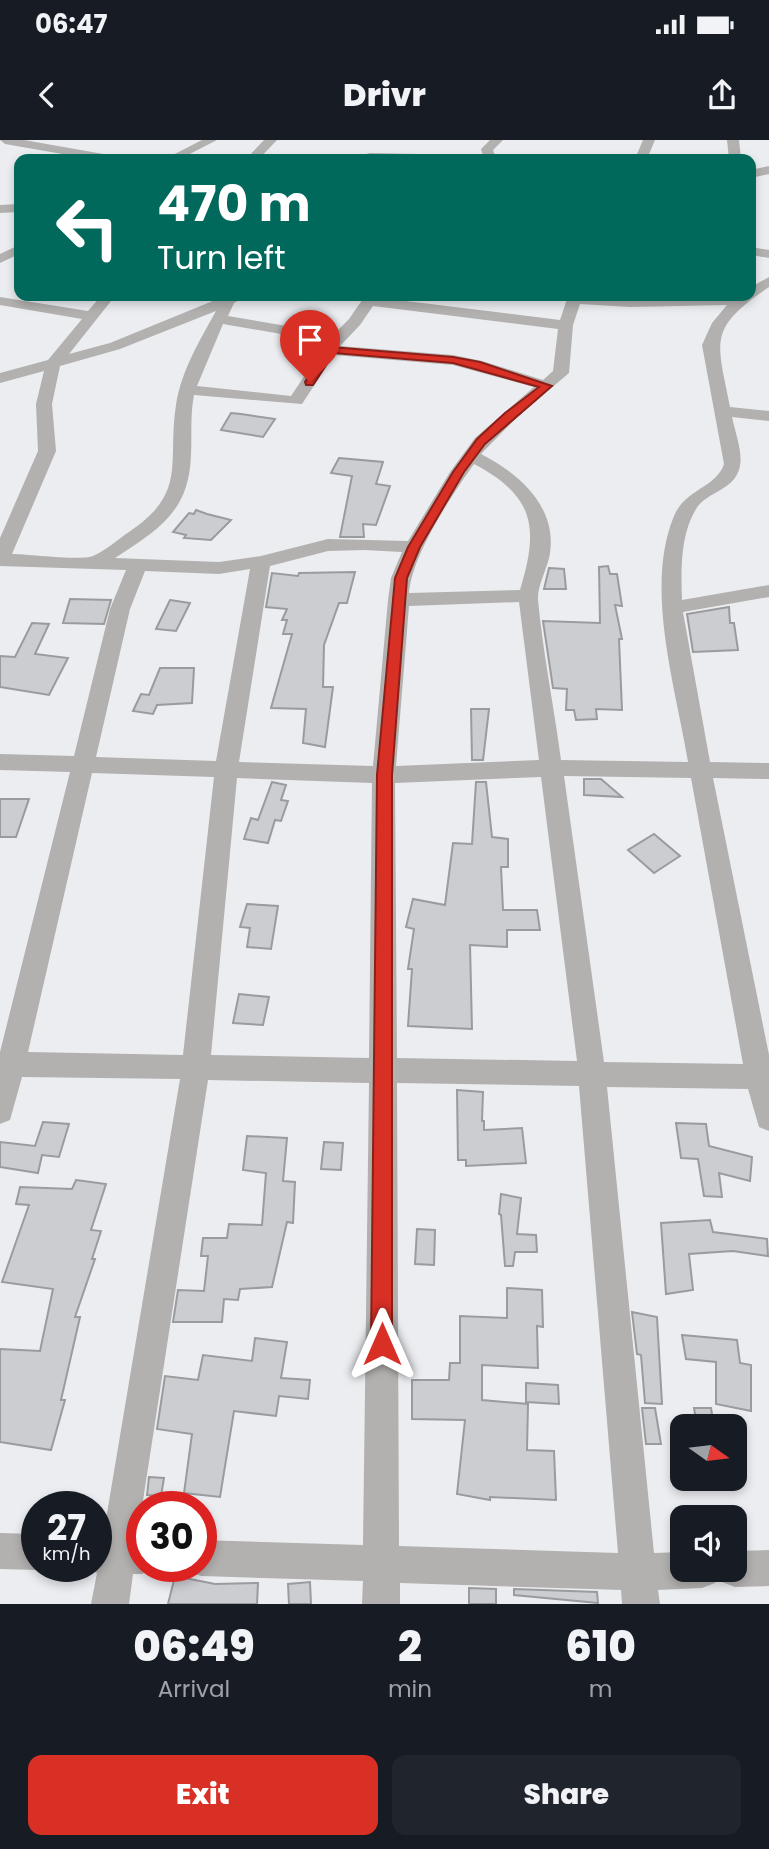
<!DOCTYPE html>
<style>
body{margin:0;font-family:Poppins,sans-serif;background:#20242c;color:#f1f3f6;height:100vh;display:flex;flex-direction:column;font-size:26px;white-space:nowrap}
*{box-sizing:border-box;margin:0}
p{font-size:23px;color:#9ea1a6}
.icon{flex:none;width:38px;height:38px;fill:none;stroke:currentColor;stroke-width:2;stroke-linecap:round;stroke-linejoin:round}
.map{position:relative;height:1464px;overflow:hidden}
.panel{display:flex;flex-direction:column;background:#171b24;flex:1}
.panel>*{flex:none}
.top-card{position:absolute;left:14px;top:14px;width:742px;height:147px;border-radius:14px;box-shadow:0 4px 10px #0003;background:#00695c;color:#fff;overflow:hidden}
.needle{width:46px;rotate:104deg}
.buttons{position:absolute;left:670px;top:1274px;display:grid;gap:14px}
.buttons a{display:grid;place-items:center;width:77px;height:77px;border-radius:14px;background:#171b24;box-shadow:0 4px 10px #0003;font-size:35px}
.speed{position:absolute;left:21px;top:1351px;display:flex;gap:14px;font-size:35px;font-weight:700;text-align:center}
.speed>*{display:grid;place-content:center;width:91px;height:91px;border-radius:50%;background:#171b24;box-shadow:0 4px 10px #0003;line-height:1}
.speed small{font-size:18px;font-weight:400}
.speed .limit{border:10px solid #d22;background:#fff;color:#111}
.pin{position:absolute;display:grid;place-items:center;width:60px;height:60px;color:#fff;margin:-72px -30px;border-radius:50% 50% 50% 0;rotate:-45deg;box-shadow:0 0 7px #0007}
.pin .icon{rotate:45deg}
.me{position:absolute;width:77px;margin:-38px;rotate:0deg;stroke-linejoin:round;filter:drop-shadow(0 0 5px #0008)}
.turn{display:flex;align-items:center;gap:24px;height:147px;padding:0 28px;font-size:32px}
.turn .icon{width:91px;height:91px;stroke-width:2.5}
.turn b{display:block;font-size:49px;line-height:60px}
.eta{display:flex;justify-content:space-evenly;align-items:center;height:119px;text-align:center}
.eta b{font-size:42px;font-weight:800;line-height:49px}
.action{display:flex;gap:14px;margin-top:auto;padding:14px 28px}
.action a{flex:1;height:80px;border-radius:14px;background:#d93025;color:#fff;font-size:28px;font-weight:800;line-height:80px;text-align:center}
.action a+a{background:#20242c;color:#f1f3f6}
.status{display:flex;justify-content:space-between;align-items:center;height:49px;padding:0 35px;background:#171b24;direction:ltr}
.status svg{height:19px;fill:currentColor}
header{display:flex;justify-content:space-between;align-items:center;height:91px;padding:0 28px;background:#171b24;font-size:32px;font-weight:800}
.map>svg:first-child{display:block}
.building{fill:#cccdd1;stroke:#9a9b9f;stroke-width:2}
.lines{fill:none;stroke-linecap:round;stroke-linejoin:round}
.street{fill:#b2b1af;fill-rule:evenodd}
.route{fill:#d93025;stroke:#8d1f18;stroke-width:2}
</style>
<div class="status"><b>06:47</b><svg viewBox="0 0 49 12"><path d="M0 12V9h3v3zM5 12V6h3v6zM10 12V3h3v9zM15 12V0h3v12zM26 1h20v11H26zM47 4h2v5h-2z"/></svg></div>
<header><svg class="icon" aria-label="back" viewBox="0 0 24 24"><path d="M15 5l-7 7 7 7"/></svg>Drivr<svg class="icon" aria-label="share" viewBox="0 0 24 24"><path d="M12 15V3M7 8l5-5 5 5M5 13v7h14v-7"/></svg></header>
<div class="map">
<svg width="769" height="1464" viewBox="0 0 769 1464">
<rect width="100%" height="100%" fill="#ecedf1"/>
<!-- building -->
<g class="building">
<polygon points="231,273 241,274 275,279 263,297 221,290"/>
<polygon points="339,318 383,322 376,344 390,346 376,385 363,384 364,397 340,397 352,336 331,333"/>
<polygon points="196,370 207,374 231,380 211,400 184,398 186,395 173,392 189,373 194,374"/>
<polygon points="608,426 610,434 617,434 622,466 615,465 622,499 619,499 622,570 596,569 597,579 576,580 574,570 566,570 567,549 553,548 543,481 600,483 599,427"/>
<polygon points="549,428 564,429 566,449 544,449"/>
<polygon points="355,432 347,463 339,463 324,505 323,547 333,547 325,607 303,603 306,569 271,568 292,494 283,494 287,480 282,480 287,469 266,467 272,433 298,436 299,433"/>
<polygon points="70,459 111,460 104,484 63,483"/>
<polygon points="170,460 190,463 176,491 156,489"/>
<polygon points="729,467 730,483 734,483 738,510 693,512 687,474"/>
<polygon points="32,483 49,484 35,514 68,518 49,555 0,547 0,516 15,517"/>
<polygon points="160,528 194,528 192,563 157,565 153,574 133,571 141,554 149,555"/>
<polygon points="471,569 489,569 483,620 472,620"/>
<polygon points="584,639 601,639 622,657 584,655"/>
<polygon points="272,642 286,645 281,660 288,661 281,681 275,680 268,703 244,699 251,678 258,680"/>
<polygon points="476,642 486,642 492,697 508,699 508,727 501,727 503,770 537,770 540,790 507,790 507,807 470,805 472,889 408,886 412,829 408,829 414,789 406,787 413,759 445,765 453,703 472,704"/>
<polygon points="0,659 29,659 16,697 0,697"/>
<polygon points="654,694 680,716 654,733 628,710"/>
<polygon points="247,764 278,766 271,809 247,807 250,788 240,787"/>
<polygon points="239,854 269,857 263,885 233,883"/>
<polygon points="457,950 483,952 482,981 484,981 484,990 522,988 526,1023 466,1026 466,1020 458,1020"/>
<polygon points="43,982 69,984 59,1017 42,1015 38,1033 0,1027 0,1002 35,1006"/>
<polygon points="676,983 706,984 709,1006 752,1017 750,1041 719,1033 722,1057 704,1056 698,1019 681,1018"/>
<polygon points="247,996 287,998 283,1041 295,1042 293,1083 287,1082 272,1147 240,1149 238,1160 224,1159 222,1182 173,1182 178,1150 204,1151 208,1116 201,1116 203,1098 227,1098 229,1084 262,1085 266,1033 243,1030"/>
<polygon points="324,1002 343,1003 341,1030 321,1029"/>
<polygon points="76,1040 106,1044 91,1090 101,1091 92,1119 95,1119 75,1177 80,1177 61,1260 65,1260 51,1310 0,1302 0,1209 40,1211 53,1149 2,1142 29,1065 16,1064 20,1047 72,1049"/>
<polygon points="501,1054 521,1058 517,1094 536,1095 537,1112 515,1112 513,1126 505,1126 501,1075 499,1074"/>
<polygon points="710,1080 713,1092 767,1099 768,1116 733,1111 689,1114 693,1150 666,1154 661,1083"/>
<polygon points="417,1089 435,1090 434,1125 415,1124"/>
<polygon points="507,1148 542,1150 543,1187 537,1186 538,1228 482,1225 482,1260 528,1264 527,1310 554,1311 556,1360 490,1357 490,1360 457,1354 465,1280 412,1279 412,1240 449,1240 450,1223 460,1223 460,1176 507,1178"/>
<polygon points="632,1172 657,1177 662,1264 645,1263 641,1215 637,1214"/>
<polygon points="682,1195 737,1200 740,1223 751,1225 751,1271 716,1264 716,1222 686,1219"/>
<polygon points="255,1198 287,1202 281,1238 310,1240 308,1259 279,1256 276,1276 234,1271 220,1357 184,1353 192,1294 157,1289 165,1236 198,1240 203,1215 252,1221"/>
<polygon points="526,1243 558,1245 559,1264 526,1262"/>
<polygon points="642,1268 655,1268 661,1304 646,1304"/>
<polygon points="694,1268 711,1268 714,1286 697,1286"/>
<polygon points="149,1337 164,1338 161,1356 147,1355"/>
<polygon points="175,1436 215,1444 258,1443 257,1464 168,1464"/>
<polygon points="310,1442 311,1464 289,1464 288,1444"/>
<polygon points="469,1448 496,1449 496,1464 469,1464"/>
<polygon points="514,1449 597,1452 598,1463 514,1455"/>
</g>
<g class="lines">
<!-- street -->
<g class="street">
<polygon points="0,0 24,0 109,15 115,19 91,19 5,4"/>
<polygon points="202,0 217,0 180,19 165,19"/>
<polygon points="264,0 277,0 259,19 246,19"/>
<polygon points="490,0 503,0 493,10 496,19 484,19 481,9"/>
<polygon points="643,0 655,0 647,19 635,19"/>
<polygon points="727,0 739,0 741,19 729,19"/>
<polygon points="370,13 466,15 472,19 366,19 366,14"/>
<polygon points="769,26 769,34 751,38 751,30"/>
<polygon points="19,64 19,72 0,73 0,65"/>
<polygon points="19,105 19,114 0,123 0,114"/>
<polygon points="751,107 769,110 769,118 751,115"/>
<path d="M769,137V147C707,189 717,200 730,267L769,271V281L732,277C738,305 752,332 722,349C712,355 701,360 696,369C680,395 681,431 682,460L769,445V457L683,472L710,622L769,623V639L713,638L769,915V991L759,987L748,949L607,947L654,1413L682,1412V1430H735V1411L769,1410V1446L735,1447L722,1442L719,1434L715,1443L702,1448L658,1450L660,1464H622L621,1450L400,1443V1464H362L363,1441L201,1436L188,1431L186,1426H201V1400L363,1405L369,943L208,940L142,1367L139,1398H142V1426H156L142,1434H133L129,1464H91L97,1433L82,1426H96V1397H103L180,939L22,937L10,980L0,984V912L70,632L0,630V614L74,616L110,469L126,430L0,426V398L38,311L36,264L44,231L0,243V233L48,220L82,179L0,165V157L88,171L101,156H115L69,214L110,203L225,156L244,157L234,163L228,176L334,194L349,179L365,156L560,180L568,156L630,159L751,156V147ZM580,164L630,167L727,165L712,183L702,205L724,324C716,348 685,349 674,376C644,448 676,548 688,622L561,620C554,567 543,513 538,460C537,445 548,428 550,413C557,366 518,333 481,314L515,279L569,233L573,185ZM373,166L558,189L553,231L543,240L482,221L453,215L340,206L360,185ZM216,171C200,200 181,231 176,265C167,324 188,352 129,392C117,400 105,411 93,416C81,421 28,414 12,414L56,311L52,264L60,226L120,209ZM223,184L327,202L291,256L197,246ZM334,215L453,225L534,247L475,298L450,332L408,401L328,399L261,416L219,422L115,418C159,389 189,372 191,315C192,295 190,275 194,255L302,264ZM474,324C535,356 539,388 520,450L409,453C412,415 451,356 474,324ZM364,410L402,412L391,438L388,460L373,626L239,622L270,426L328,411ZM250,429L216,621L96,617L130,469L145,431L219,434ZM519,462L539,620L396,626L409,466ZM92,633L214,637L183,915L28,912ZM564,636L691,638L743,924L604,922ZM541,637L577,921L397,918L395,643ZM237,638L372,643L369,918L211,915ZM397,943L579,946L618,1413L399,1406Z"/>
<polygon points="0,1393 37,1394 37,1426 46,1426 37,1430 0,1429"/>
</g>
</g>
<!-- route -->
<polygon class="route" points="331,207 453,217 480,222 552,246 485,304 464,332 420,407 407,438 392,635 392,1204 389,1212 382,1215 374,1212 371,1204 377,635 395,438 408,407 453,332 477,299 505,273 539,247 453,223 334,213 313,245 306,245 305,242 326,210"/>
</svg>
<div class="buttons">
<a><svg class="needle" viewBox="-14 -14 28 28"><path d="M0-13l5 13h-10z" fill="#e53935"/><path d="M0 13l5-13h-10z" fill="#9ea1a6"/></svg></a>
<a><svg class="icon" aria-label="sound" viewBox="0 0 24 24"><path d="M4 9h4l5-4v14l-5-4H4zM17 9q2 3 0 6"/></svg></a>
</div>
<div class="speed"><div>27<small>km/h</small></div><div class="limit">30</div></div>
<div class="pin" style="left:310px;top:242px;background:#d93025"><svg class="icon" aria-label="arrive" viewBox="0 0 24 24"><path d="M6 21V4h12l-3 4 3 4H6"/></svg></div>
<svg class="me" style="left:382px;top:1204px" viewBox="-20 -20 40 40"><path d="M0-17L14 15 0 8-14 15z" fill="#d93025" stroke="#fff" stroke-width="4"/></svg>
<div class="top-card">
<div class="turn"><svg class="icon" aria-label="left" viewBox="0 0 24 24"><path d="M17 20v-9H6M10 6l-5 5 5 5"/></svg><div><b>470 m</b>Turn left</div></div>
</div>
</div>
<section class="panel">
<div class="eta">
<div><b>06:49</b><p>Arrival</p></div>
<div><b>2</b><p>min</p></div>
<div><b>610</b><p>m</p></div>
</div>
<div class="action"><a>Exit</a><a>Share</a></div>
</section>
